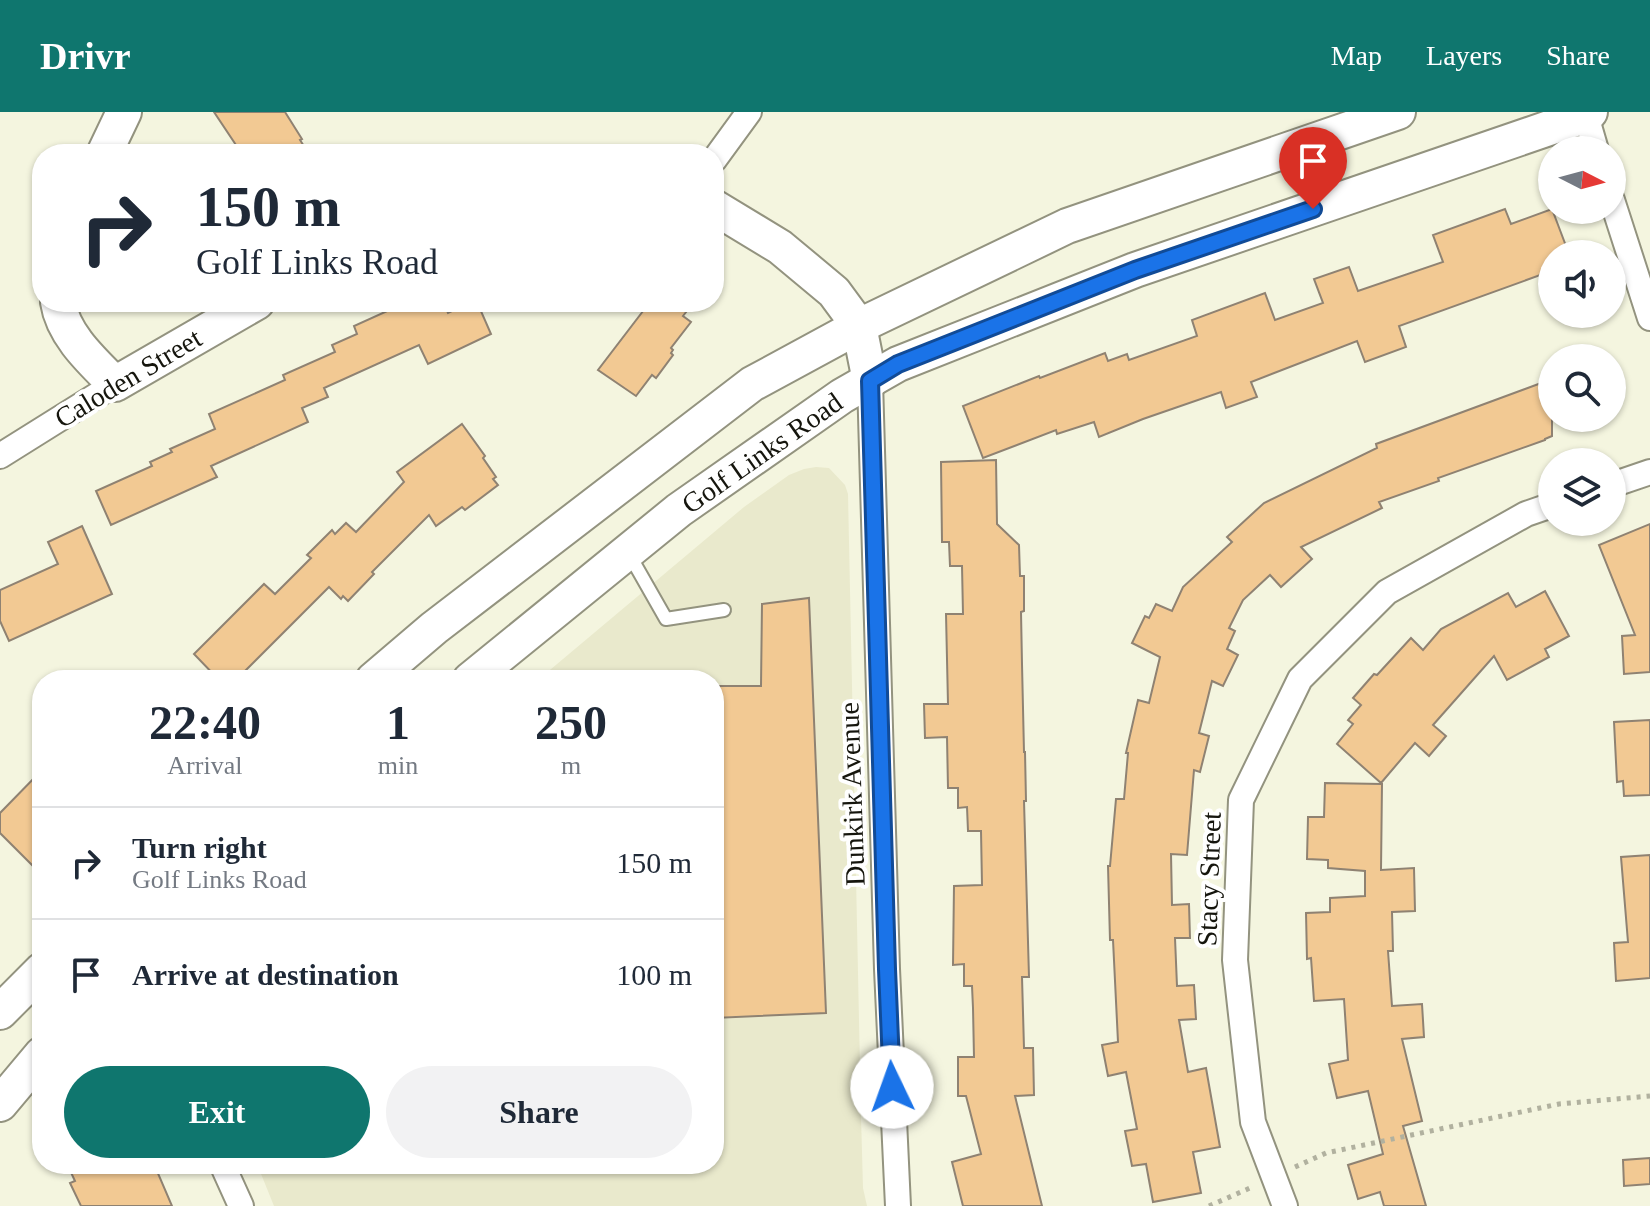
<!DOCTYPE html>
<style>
body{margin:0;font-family:Georgia,serif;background:#f2f2f3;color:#1f2937;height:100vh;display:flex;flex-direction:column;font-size:30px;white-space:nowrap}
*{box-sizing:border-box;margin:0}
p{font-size:26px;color:#747a83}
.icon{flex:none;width:44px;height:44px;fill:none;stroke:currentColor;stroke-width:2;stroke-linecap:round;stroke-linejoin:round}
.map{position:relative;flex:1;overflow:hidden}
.drawer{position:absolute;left:32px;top:558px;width:692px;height:504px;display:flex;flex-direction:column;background:#fff;border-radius:32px;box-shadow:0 2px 6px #0004}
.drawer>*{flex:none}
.guide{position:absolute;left:32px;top:32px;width:692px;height:168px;border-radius:32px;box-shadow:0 2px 6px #0004;background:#fff;color:#1f2937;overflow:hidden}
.needle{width:52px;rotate:96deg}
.tools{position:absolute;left:1538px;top:24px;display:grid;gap:16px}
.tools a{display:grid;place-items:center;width:88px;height:88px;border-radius:50%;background:#fff;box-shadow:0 2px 6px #0004;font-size:40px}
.pin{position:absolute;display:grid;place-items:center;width:68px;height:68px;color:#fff;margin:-82px -34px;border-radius:50% 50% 50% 0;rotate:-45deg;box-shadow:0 0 8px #0007}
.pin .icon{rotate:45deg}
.me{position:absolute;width:88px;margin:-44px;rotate:357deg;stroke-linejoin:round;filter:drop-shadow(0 0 6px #0008)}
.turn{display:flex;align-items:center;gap:28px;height:168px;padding:0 32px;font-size:36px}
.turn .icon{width:104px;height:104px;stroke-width:2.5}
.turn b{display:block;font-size:56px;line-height:68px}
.eta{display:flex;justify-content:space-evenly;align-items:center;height:136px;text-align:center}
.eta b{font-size:48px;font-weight:700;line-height:56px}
.action{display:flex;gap:16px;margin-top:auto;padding:16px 32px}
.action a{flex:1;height:92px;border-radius:48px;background:#0f766e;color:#fff;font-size:32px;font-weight:700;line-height:92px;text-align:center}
.action a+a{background:#f2f2f3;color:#1f2937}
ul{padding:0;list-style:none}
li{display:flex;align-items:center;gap:24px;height:112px;padding:0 32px;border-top:2px solid #e0e1e3}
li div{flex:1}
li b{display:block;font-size:30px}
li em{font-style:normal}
header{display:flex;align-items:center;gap:48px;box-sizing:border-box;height:112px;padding:0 40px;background:#0f766e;color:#fff}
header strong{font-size:38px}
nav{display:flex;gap:44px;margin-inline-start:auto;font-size:28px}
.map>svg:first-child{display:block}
.built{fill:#e9e9cc}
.building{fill:#f2c993;stroke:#8f8272;stroke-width:2}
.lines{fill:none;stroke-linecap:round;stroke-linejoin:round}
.lane-casing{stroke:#93937f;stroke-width:16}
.street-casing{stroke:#93937f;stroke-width:28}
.secondary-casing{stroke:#93937f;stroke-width:38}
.path{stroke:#b1b19f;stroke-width:5;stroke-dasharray:4 6;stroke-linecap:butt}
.lane{stroke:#fff;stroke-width:12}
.street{stroke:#fff;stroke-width:24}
.secondary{stroke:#fff;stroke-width:34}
.route-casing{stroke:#114b97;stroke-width:20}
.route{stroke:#1a73e8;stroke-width:14}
.labels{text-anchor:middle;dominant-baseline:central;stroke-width:8;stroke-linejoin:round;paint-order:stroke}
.street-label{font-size:28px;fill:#15150d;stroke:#fff}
</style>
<header>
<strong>Drivr</strong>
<nav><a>Map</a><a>Layers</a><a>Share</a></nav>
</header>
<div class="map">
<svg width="1650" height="1094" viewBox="0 0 1650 1094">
<rect width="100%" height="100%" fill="#f4f5df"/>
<!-- built -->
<polygon class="built" points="816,355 829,356 845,373 848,382 861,1004 863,1076 867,1094 274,1094 257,1052 714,1052 714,568 538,568 744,395 789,363 804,357"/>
<!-- building -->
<g class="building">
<polygon points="214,0 285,0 302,27 300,28 309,42 242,42"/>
<polygon points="1505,97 1511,112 1552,97 1569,142 1552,142 1552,151 1544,154 1546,161 1399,214 1406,235 1365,250 1357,229 1251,270 1257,285 1226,296 1221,280 1143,307 1099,325 1094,310 1057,322 1056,318 983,346 963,294 1039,264 1040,266 1105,241 1108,249 1127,242 1129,248 1197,224 1192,208 1265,181 1275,208 1323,191 1314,167 1349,155 1358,179 1443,150 1433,123"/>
<polygon points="407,190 443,190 448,201 471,190 477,190 491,222 428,252 419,233 324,276 328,285 302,296 308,310 211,354 217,365 111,413 96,379 152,354 150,350 172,340 170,337 215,317 209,302 285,268 283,263 335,240 332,233 357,222 354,214"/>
<polygon points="650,190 694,190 683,204 691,210 671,236 673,238 671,241 673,243 656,266 652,263 636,284 598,258"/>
<polygon points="1552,267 1552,324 1545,327 1545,328 1438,366 1439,369 1379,390 1382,396 1301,435 1312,447 1281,475 1270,463 1243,488 1229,516 1235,519 1227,537 1238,543 1223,574 1212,569 1199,621 1209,624 1200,660 1194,658 1187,743 1171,742 1172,793 1189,792 1190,826 1175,826 1177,874 1194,873 1196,907 1179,908 1188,960 1206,956 1220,1035 1193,1040 1201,1081 1153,1090 1146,1052 1132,1054 1125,1019 1137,1017 1126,960 1108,964 1102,933 1118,930 1113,828 1110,828 1108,754 1110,754 1116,687 1124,687 1128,641 1126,641 1138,588 1149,591 1160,545 1132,531 1145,504 1149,506 1156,492 1172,499 1183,475 1232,430 1227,425 1264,391 1377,336 1376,332"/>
<polygon points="462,312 485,344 483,346 496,365 493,367 498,373 465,398 462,395 436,414 429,403 372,460 374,462 348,489 343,484 341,487 329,475 236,568 219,568 194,542 264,472 275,482 311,446 307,443 332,418 335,422 346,411 356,420 404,370 397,360"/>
<polygon points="996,348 997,412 1019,433 1020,464 1024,464 1024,499 1021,500 1022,552 1024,640 1025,640 1026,689 1024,689 1029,865 1022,865 1024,936 1033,936 1034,983 1015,984 1042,1094 963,1094 952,1050 981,1042 966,984 958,984 958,945 974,945 973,896 972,874 964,874 964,852 953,853 954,774 982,773 981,719 968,719 967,695 958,696 958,676 948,676 947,625 925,626 924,592 948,592 946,502 963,502 962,454 950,454 949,430 942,430 941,350"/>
<polygon points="1650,412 1650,560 1624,562 1622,524 1635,523 1599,433"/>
<polygon points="82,414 112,482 9,529 0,509 0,478 58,452 48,430"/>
<polygon points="1545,479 1569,524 1545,537 1549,545 1507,568 1494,544 1433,613 1446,624 1429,644 1415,631 1381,671 1337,632 1353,612 1348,608 1361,593 1353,586 1374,562 1377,563 1411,526 1423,538 1441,517 1508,481 1516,495"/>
<polygon points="809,486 826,901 714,906 714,574 761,574 762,492"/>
<polygon points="1650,608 1650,683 1624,684 1623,669 1617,670 1614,610"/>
<polygon points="42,658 42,763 0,721 0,701"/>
<polygon points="1325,671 1382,672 1381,758 1414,756 1415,799 1392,800 1393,839 1388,839 1392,894 1422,892 1424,925 1402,927 1422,1009 1403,1014 1426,1094 1384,1094 1380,1080 1358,1087 1348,1053 1383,1042 1368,979 1337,986 1329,952 1348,948 1344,887 1314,889 1311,846 1307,847 1306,801 1330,800 1330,786 1365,784 1365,759 1328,756 1328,748 1307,747 1308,705 1324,705"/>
<polygon points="1650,743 1650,866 1616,869 1614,831 1628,830 1621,745"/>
<polygon points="1650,1046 1650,1072 1624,1074 1623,1048"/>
<polygon points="67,1052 154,1052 172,1094 81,1094 70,1071 75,1069"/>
</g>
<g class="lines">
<!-- lane casing -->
<g class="lane-casing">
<polyline id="lane" points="629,442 666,507 724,498"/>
</g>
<!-- street casing -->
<g class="street-casing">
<g id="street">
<polyline points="1585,0 1596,38"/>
<polyline points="714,48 749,0"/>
<polyline points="1612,88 1650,206"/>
<polyline points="870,269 887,857 898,1094"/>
<polyline points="0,344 115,272"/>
<polyline points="1612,373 1650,360"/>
<polyline points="222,1052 241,1094"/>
<polyline points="1285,1094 1253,1010 1235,848 1241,688 1300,567 1387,480 1526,402 1552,393"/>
</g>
</g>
<!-- secondary casing -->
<g class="secondary-casing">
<g id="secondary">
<polyline points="104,42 124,0"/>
<polyline points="714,95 780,135 834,180 859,214 870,269"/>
<path d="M58,190C63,223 92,249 115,272L257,190"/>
<polyline points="373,568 434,516 752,272 859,214 1067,114 1398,0"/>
<polyline points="470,568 679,398 842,284 898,252 1135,158 1587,3 1590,0"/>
<polyline points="0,900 42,858"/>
<polyline points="0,992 42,942"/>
</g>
</g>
<!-- path -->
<g class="path">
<polyline points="1295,1055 1326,1041 1559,992 1650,984"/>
<polyline points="1209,1094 1250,1076"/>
</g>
<!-- lane -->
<use href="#lane" class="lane"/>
<!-- street -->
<use href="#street" class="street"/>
<!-- secondary -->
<use href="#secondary" class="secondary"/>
</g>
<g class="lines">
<!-- route casing -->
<g class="route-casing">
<polyline id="route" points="892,975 887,857 870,269 898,252 1135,158 1313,97"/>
</g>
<!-- route -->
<use href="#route" class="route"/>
</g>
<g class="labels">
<!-- street labels -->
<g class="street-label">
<text transform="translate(128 266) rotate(-31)">Caloden Street</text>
<text transform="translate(762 341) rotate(-35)">Golf Links Road</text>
<text transform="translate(852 682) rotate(-92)">Dunkirk Avenue</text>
<text transform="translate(1209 767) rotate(-88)">Stacy Street</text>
</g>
</g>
</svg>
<div class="tools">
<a><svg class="needle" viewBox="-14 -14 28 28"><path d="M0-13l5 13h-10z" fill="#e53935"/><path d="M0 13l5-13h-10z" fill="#747a83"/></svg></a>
<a><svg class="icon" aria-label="sound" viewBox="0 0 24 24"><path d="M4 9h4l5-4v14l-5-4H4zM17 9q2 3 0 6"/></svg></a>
<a><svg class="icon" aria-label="search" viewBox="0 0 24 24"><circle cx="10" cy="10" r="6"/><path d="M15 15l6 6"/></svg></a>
<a><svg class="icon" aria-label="layers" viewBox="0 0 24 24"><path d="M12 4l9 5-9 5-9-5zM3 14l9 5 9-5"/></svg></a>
</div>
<div class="pin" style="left:1313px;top:97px;background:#d93025"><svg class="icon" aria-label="arrive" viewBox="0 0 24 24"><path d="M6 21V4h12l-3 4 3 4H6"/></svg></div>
<svg class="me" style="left:892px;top:975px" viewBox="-20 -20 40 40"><circle r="19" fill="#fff"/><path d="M0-13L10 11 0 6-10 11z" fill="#1a73e8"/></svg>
<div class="guide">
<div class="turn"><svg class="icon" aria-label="right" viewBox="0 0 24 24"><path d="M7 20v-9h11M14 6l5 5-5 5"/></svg><div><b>150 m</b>Golf Links Road</div></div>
</div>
<section class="drawer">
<div class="eta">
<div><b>22:40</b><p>Arrival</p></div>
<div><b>1</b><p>min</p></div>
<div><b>250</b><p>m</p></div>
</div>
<ul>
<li><svg class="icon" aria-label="right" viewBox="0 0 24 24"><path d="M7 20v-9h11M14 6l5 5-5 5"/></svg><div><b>Turn right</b><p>Golf Links Road</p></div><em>150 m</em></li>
<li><svg class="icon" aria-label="arrive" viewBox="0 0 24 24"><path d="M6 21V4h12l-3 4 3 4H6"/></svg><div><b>Arrive at destination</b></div><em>100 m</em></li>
</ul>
<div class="action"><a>Exit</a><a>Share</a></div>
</section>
</div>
